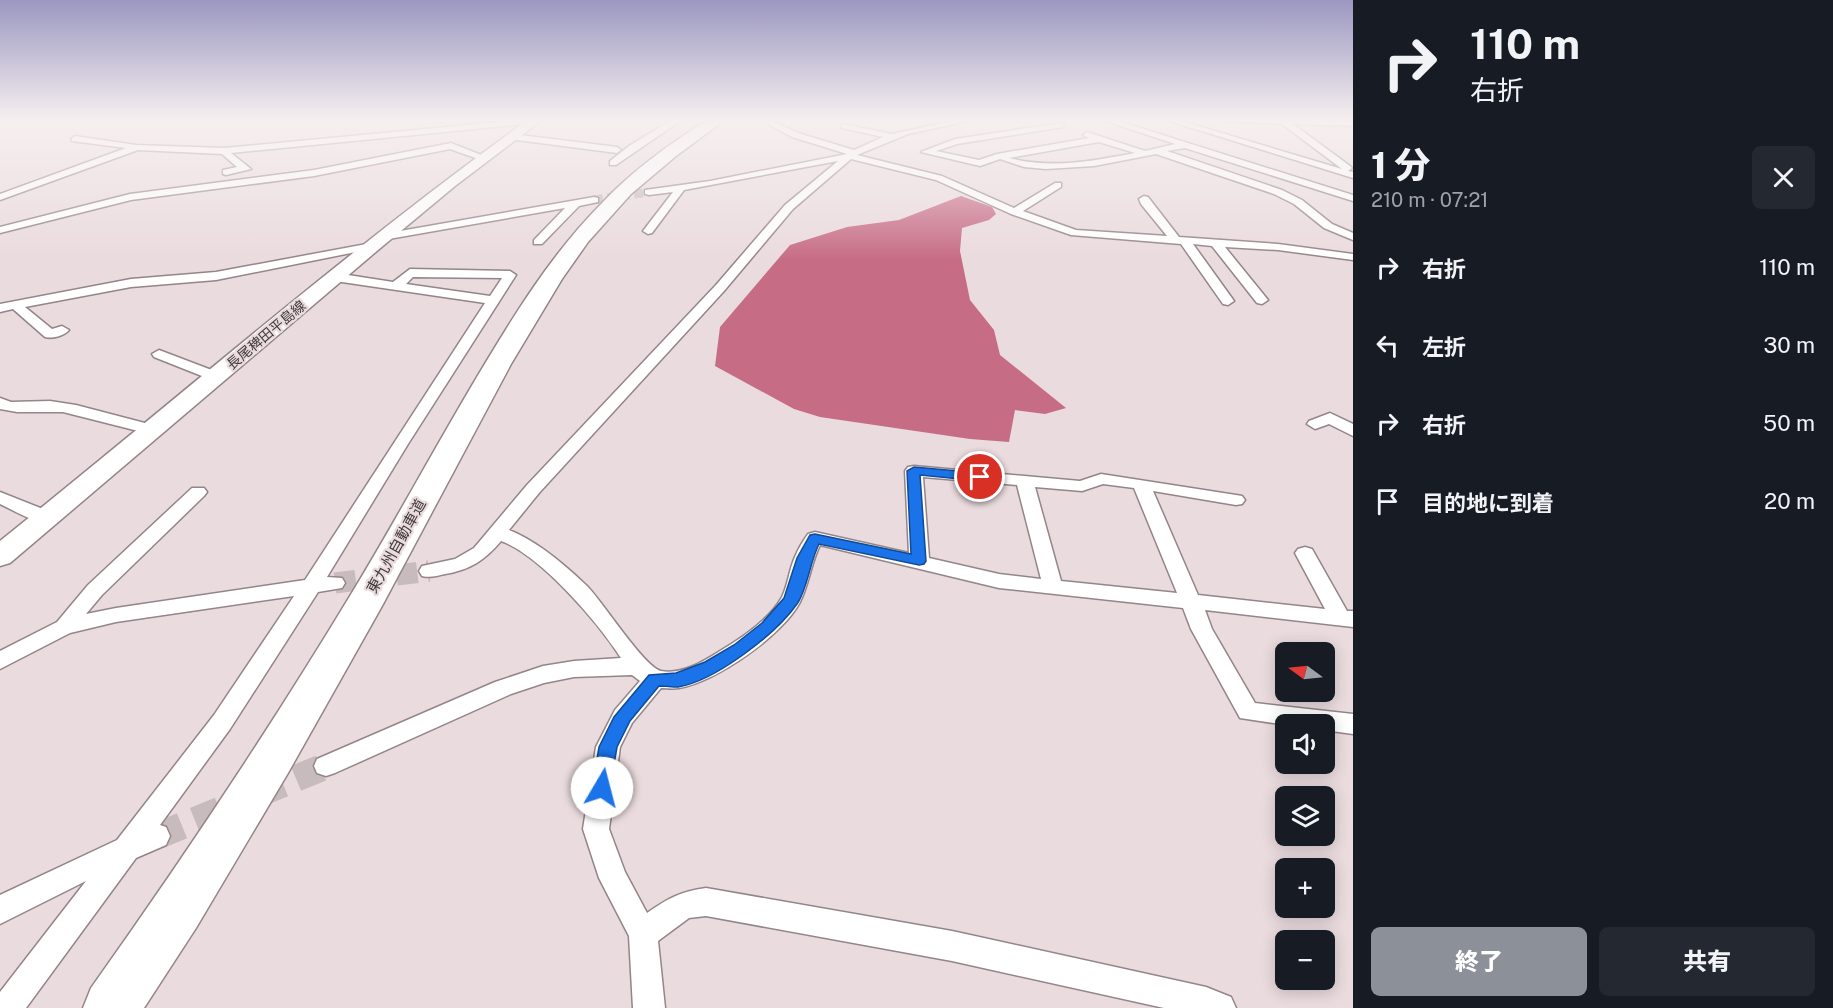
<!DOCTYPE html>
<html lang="ja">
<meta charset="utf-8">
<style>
body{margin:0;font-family:"Public Sans","Noto Sans JP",sans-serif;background:#242831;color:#f1f3f6;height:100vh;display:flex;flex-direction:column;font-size:22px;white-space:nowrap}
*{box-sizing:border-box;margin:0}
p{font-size:20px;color:#9ea1a6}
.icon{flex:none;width:33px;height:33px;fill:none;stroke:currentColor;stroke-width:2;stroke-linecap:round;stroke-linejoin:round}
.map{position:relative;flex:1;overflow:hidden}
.panel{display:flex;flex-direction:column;background:#171b24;width:480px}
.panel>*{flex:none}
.top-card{background:#171b24;color:#f1f3f6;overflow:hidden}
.needle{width:39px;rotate:285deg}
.tools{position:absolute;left:1275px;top:642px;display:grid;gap:12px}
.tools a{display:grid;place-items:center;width:60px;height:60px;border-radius:9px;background:#171b24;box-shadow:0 3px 15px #0003;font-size:30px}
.pin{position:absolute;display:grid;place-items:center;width:51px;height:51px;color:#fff;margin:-26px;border:3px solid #fff;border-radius:50%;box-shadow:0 2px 6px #0007}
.me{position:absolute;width:66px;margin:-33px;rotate:8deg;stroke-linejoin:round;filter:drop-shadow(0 0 4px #0008)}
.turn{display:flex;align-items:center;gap:21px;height:126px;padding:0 18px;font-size:27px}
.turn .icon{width:78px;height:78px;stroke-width:2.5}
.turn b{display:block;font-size:42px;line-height:51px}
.round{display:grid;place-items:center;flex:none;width:63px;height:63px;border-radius:9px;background:#242831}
.summary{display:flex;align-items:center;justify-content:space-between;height:102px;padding:0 18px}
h1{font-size:36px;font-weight:800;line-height:45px}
.primary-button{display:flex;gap:12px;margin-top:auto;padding:12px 18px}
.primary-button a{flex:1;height:69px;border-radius:9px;background:#8c9099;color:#fff;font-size:24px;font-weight:800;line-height:69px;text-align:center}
.primary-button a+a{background:#242831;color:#f1f3f6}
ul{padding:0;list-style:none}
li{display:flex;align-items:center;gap:18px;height:78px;padding:0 18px}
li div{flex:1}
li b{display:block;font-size:22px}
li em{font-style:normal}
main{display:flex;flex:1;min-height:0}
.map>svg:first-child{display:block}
.water{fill:#c76c85}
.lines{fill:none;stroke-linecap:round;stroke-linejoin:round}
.minor-tunnel-far2{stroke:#c8bbbd;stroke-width:9;stroke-dasharray:9 4.5;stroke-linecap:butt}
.minor-tunnel-far1{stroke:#c8bbbd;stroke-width:21;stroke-dasharray:21 10;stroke-linecap:butt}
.minor-tunnel{stroke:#c8bbbd;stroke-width:27;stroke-dasharray:27 14;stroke-linecap:butt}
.minor-casing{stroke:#938588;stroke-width:3}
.secondary-casing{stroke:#938588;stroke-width:3}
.motorway-casing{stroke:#938588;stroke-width:3}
.minor{fill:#fff;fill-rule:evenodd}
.secondary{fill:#fff;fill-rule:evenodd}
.motorway{fill:#fff;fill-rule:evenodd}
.route{fill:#1a73e8;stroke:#114b97;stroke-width:1.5}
.labels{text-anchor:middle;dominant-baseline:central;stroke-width:4.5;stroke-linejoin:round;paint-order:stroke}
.far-street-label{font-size:14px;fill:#403a3b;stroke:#eadbde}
.street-label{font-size:15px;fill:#403a3b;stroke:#eadbde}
</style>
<main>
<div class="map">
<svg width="1353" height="1008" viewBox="0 0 1353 1008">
<rect width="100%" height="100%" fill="#eadbde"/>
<!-- water -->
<polygon class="water" points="961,196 992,207 996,214 989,220 962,228 960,251 970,300 994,330 1000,355 1066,408 1045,414 1015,410 1009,442 970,439 820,417 794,409 715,366 720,327 790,245 847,227 899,220"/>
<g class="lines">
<!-- minor-tunnel-far2 -->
<polyline class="minor-tunnel-far2" points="594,200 649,192"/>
<!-- minor-tunnel-far1 -->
<polyline class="minor-tunnel-far1" points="335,583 429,571"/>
<!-- minor-tunnel -->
<g class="minor-tunnel">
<polyline points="258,794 326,766"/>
<polyline points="157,836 233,805"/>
</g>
<!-- minor casing -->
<g class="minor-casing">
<g id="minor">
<polygon points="530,119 538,121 534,123 231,153 251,169 226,175 223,174 223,170 237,167 222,154 138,150 0,200 0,194 126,148 72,141 71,139 75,136 136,145 225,148"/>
<polygon points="673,119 683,119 616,165 610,165 610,161 629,146"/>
<path d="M759,119H769L798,133L854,150L883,137L842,128V124L892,134L962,119H978L908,134L857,155L942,176L1014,208L1055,183H1061V187L1023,211L1076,230L1167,236L1141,204L1139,199L1144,196L1148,197L1179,237L1278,244L1353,254V260L1278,250L1225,247L1268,300L1262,304L1257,303L1212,246L1193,244L1234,301L1228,305L1223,304L1181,244L1071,235L1011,214L936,180L851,159L793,209L724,291L539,493L509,530C537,541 565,565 587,586C603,602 644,667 661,671C682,675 704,661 720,651C742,638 770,619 782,597C788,585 789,570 795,557C798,549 803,541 808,534L815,532L909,553L905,471L908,467L914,466L1080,481L1101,474L1236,495L1242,496L1245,500L1242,504L1236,505L1153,491L1198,595L1325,609L1295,553L1298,549L1305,547L1312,549L1347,611H1353V627L1205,610L1212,629L1255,703L1353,714V734L1324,730V724L1286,725L1240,718L1191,629L1183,608L999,588L820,545C811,563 809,584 800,602C783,635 716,682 679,688C673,689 667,688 661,688L632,723L620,747L609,829L625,872L647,913C669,898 679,892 706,888L952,931L1206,987L1231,997L1236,1008H1164L952,961L706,916L689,918L658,941L665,1008H633L629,936L599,878L583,829L596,747L615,710L640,681L632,675L574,677L544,683L511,694L335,773L326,776L317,773L314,766L317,759L495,682L543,666L574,661L621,658C598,622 540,555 501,541C485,560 470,570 445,574C437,576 430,578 422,576L419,571L422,566L455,559L474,548L527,485L716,285L785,205L838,161L684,190L652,233L648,234L643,231L673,192L649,195L645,194V190L710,181L847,154L792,137ZM923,477L1017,485L1041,579L999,574L929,558ZM1103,484L1134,488L1177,593L1061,581L1035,487L1082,491Z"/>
<path d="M1100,119H1112L1353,195V201L1185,148L1167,151L1282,190L1302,200L1332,224L1353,233V240L1324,228L1294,204L1274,194L1156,154L1094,166L1046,169L1024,167L1000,159L980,166L921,152L955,139L1060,123L1064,125L1063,127L957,144L936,151L979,160L997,154L1089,138L1083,135L1087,132L1145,151L1175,144ZM1099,142L1135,153C1093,161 1051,169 1009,158Z"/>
<polygon points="1163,119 1175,119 1342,169 1282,124 1224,121 1220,119 1353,122 1353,126 1293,124 1350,166 1352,168 1348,171 1353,172 1353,178"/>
<polygon points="512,134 617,147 621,150 617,153 509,139 509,135"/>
<polygon points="451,143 489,158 484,161 450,149 314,176 131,200 0,233 0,227 130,194 314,170"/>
<polygon points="594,197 598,198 598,202 579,206 542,244 534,244 534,240 565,208 383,240 377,237 383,234"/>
<path d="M372,243L378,246L376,248L216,280L131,287L25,307L52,329L62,326L69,330C64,336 52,339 45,337L13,309L0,312V304L131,279L216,272Z"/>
<path d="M410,269L510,271L516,275L408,444L327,577L342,578L345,583L342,588L318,592L230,729L160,825L166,827L170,836L166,845L136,858L26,1008H0V992L86,881L0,924V895L117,840L214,715L294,596L116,622L70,633L0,669V651L57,622L88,585L192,488H204L207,492L204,496L102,595L86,614L116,608L305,580L485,303L335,281L329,277L335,273L393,282ZM413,277L502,278L490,296L406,284Z"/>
<polygon points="159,350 222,374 224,377 217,381 212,380 154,357 152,354"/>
<polygon points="0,398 11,402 50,401 76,405 160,427 162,430 154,435 63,412 17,412 0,409"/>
<polygon points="1330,413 1353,424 1353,436 1329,424 1315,429 1307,424 1309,421"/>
<path d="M0,492L53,513L56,517L53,521C36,525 15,511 0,504Z"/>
</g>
</g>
<!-- secondary casing -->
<g class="secondary-casing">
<path id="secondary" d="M529,119H543L455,186L378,250L10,563L0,566V541C176,400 346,251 529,119Z"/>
</g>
<!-- motorway casing -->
<g class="motorway-casing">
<path id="motorway" d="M709,119H726L676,156L631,194L588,242L562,279L511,364L382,606L288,773L196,928L144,1008H83L91,988C182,860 269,730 350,596C394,524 434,449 477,377C514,315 552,253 603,202C634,169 671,143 709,119Z"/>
</g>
<!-- minor -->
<use href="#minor" class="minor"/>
<!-- secondary -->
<use href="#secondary" class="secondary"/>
<!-- motorway -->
<use href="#motorway" class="motorway"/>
</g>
<!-- sky -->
<linearGradient id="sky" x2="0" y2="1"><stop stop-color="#9b97c0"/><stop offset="0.46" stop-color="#f6eff0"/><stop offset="1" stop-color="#f6eff0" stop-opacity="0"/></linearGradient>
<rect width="1353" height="260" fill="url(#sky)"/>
<!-- route -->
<path class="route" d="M914,467L980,473L987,477L980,481L920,475L926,561L924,564L919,565L819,544C810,562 807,590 797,604C776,634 715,681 678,687C672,687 665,686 659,686L630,721L617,747L609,794L602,796L595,794L592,788L599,747L614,717L649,675L676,673L705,662L734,645L762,623L784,598L797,558L810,535L815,534L911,554L907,471Z"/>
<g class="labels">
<!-- far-street labels -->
<g class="far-street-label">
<text transform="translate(266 335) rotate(-40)">長尾稗田平島線</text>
</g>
<!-- street labels -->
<g class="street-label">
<text transform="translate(396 546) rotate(-61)">東九州自動車道</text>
</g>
</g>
</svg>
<div class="tools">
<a><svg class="needle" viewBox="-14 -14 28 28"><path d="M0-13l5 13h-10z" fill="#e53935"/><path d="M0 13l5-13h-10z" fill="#9ea1a6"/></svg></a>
<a><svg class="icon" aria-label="sound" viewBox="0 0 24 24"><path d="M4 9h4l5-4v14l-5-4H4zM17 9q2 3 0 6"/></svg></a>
<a><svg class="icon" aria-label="layers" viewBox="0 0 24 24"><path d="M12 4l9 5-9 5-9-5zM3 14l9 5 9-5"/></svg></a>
<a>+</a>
<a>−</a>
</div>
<div class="pin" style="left:980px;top:477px;background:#d93025"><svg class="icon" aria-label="arrive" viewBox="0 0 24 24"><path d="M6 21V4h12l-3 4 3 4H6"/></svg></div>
<svg class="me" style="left:602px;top:788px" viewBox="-20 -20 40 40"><circle r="19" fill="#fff"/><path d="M0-13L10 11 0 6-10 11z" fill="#1a73e8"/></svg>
</div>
<section class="panel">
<div class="top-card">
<div class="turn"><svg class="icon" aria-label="right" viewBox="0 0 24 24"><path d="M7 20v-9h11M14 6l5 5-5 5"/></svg><div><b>110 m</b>右折</div></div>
</div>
<div class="summary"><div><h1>1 分</h1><p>210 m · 07:21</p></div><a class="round"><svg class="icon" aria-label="close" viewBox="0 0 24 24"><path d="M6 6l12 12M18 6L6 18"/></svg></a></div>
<ul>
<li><svg class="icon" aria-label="right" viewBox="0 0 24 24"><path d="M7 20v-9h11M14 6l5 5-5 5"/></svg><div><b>右折</b></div><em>110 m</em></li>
<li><svg class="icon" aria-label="left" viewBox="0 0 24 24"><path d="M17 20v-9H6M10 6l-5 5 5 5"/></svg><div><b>左折</b></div><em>30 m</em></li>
<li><svg class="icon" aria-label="right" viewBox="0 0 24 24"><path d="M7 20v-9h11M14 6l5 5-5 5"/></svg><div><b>右折</b></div><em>50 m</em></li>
<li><svg class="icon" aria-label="arrive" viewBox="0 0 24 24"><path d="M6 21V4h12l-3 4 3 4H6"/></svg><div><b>目的地に到着</b></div><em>20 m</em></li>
</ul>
<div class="primary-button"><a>終了</a><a>共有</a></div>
</section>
</main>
